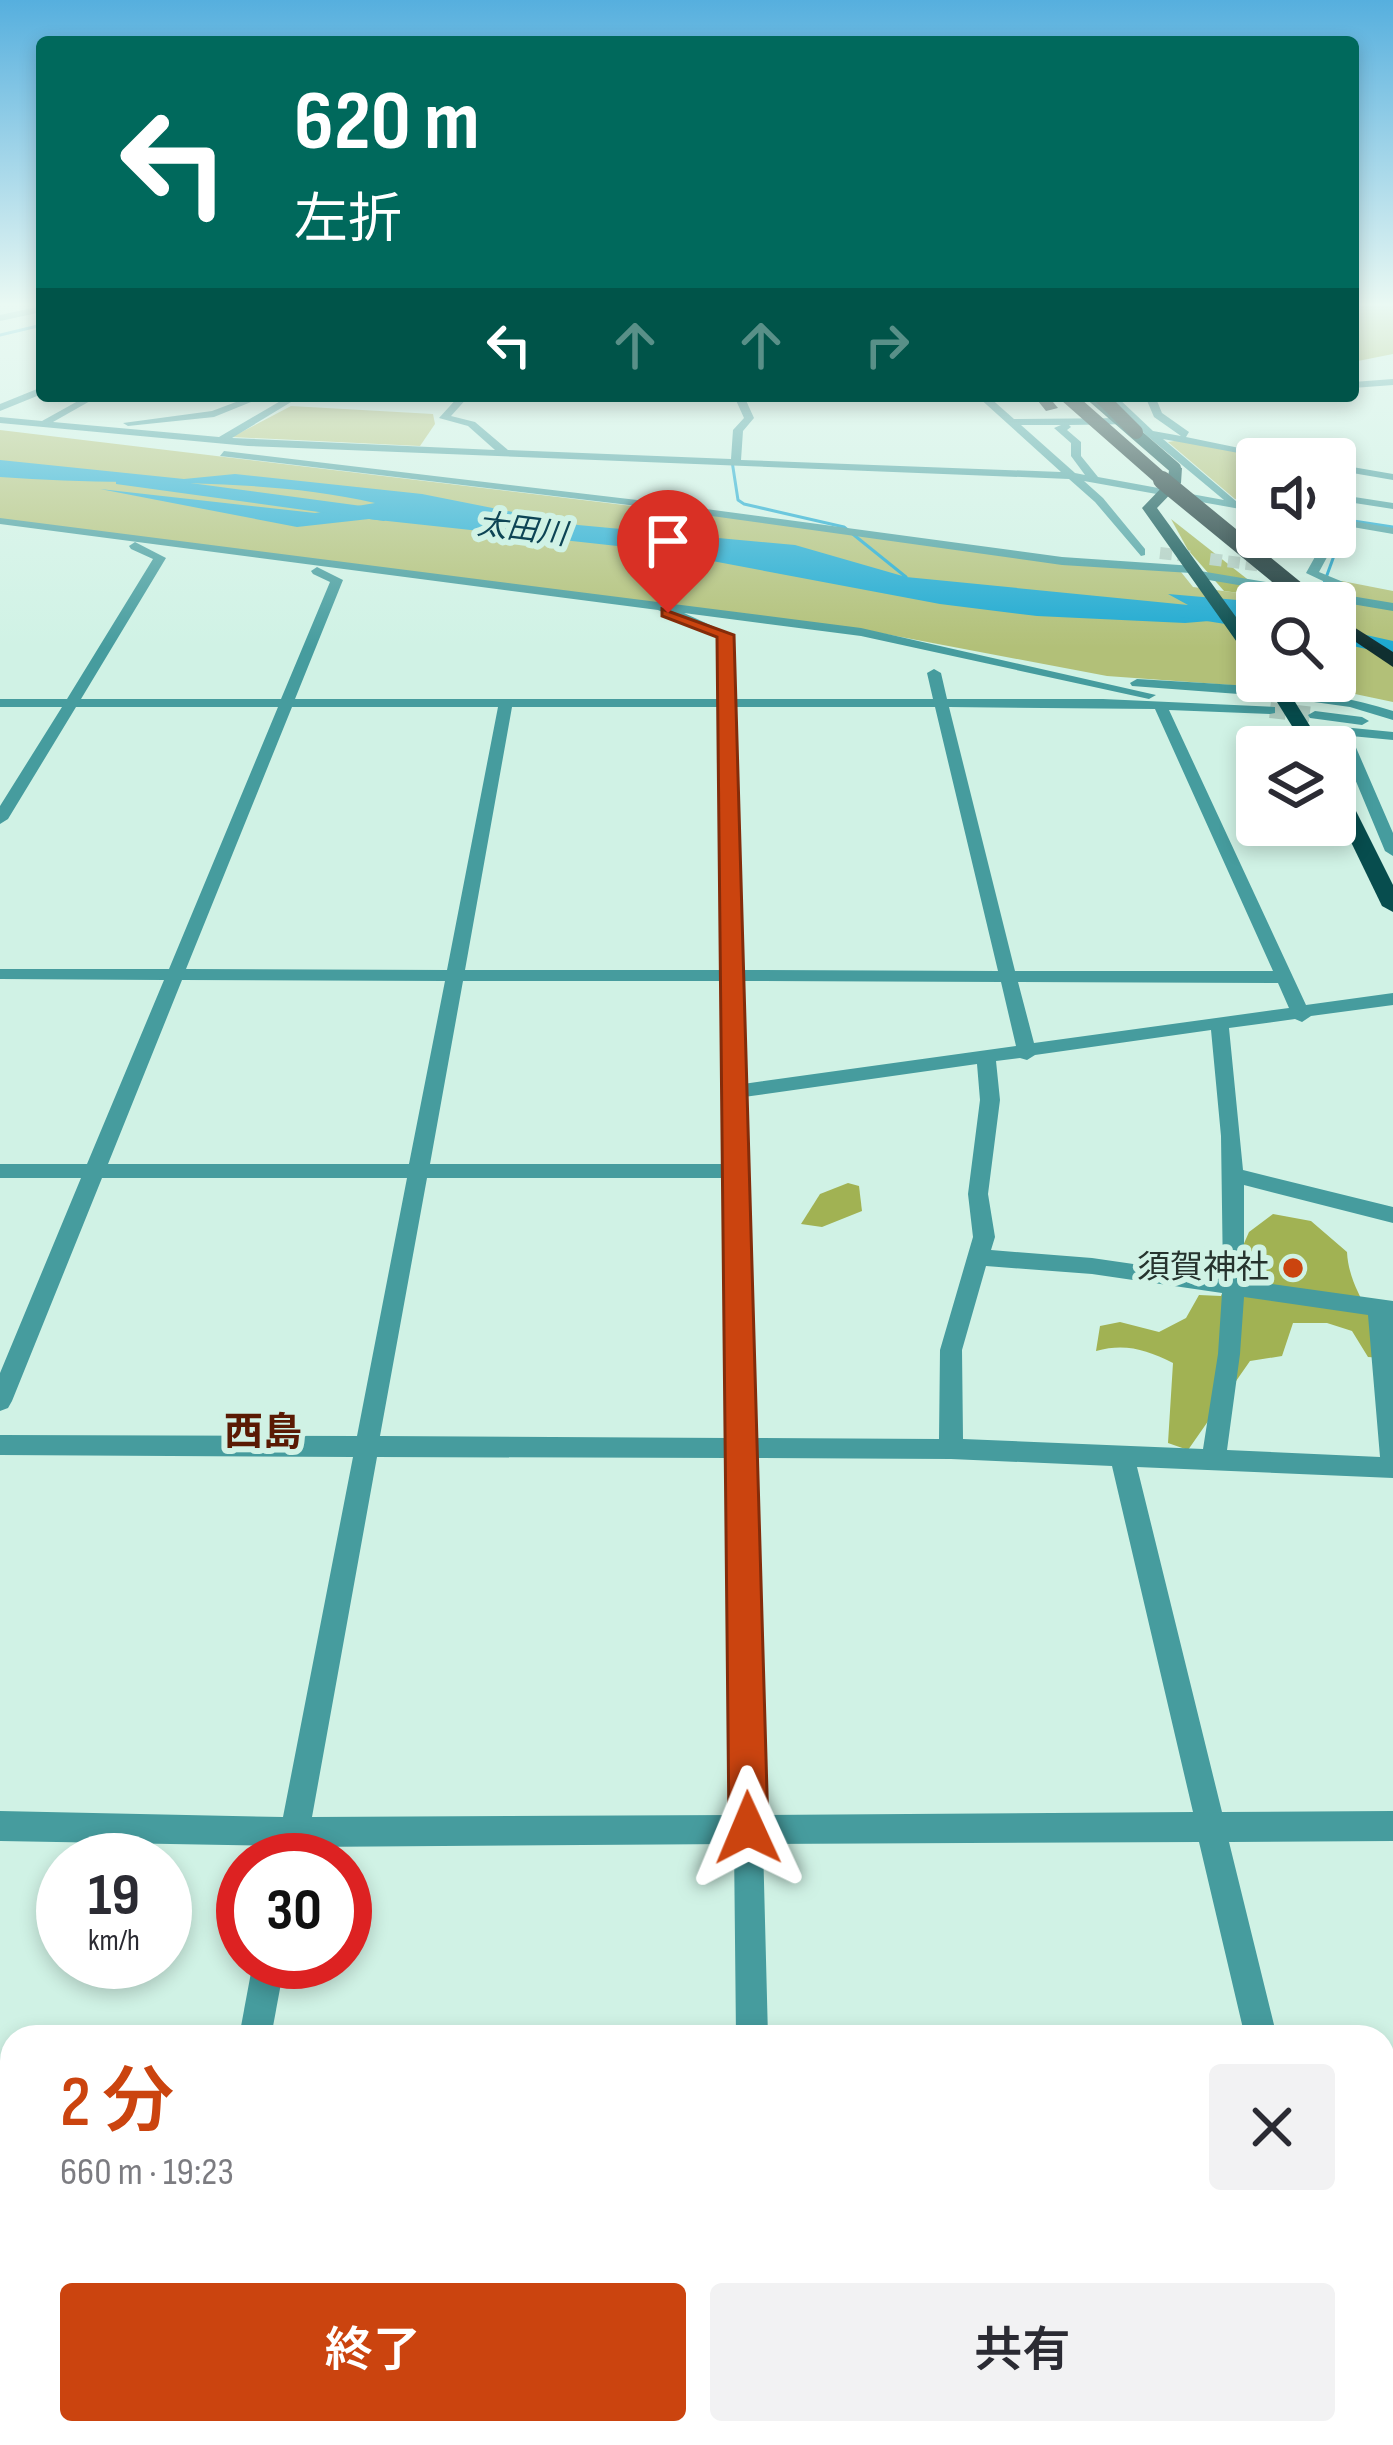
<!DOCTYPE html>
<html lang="ja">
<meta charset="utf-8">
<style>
body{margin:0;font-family:"Sofia Sans Condensed","Noto Sans JP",sans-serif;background:#f2f2f3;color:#2b2b33;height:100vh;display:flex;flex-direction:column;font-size:45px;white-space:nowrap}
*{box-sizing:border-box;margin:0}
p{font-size:39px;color:#7c7c81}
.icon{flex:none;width:66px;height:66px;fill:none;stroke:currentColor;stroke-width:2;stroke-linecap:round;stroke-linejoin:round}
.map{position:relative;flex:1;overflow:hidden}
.details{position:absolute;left:0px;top:2025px;width:1395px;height:420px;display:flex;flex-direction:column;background:#fff;border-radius:36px 36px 0 0;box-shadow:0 6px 18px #0003}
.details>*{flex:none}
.banner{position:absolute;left:36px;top:36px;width:1323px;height:366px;border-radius:12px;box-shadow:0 6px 18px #0003;background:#00695c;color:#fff;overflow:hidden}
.fabs{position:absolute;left:1236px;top:438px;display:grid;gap:24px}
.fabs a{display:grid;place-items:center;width:120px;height:120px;border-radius:12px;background:#fff;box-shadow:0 6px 18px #0003;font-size:60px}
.speed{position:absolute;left:36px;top:1833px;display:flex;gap:24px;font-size:60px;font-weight:700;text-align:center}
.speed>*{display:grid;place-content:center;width:156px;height:156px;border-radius:50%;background:#fff;box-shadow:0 6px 18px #0003;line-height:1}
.speed small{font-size:30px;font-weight:400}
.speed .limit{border:18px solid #d22;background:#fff;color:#111}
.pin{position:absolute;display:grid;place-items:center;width:102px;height:102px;color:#fff;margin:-123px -51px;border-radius:50% 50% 50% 0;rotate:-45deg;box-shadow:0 0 12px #0007}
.pin .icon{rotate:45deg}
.me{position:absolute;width:132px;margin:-66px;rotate:359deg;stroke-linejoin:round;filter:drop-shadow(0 0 9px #0008)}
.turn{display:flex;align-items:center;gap:42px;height:252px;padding:0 60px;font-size:54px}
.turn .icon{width:156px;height:156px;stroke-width:2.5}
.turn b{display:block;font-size:84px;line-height:102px}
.lanes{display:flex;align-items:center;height:114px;padding:0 60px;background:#0003;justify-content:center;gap:60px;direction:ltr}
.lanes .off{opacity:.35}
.round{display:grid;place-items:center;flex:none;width:126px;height:126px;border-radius:12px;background:#f2f2f3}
.summary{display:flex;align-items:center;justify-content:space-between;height:204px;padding:0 60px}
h1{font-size:72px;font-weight:600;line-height:90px;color:#cb440f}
.primary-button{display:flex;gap:24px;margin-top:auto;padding:24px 60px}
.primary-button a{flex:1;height:138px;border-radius:12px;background:#cb440f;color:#fff;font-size:48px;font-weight:600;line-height:138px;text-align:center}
.primary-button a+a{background:#f2f2f3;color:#2b2b33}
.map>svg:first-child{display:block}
.green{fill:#b2c078;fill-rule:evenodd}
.forest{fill:#a1b253}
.water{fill:#1ca8d0}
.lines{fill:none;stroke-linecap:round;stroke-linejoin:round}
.stream{stroke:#1ca8d0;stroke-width:3}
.river{fill:#1ca8d0;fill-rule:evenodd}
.minor-tunnel-far2{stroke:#aeccc0;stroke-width:9;stroke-dasharray:9 4.5;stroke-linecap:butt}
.minor-tunnel-far1{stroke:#aeccc0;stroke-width:12;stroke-dasharray:12 6;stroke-linecap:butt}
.minor-tunnel{stroke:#aeccc0;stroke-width:16;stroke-dasharray:16 8;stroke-linecap:butt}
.minor{fill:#469c9e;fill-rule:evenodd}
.major{fill:#074d4e;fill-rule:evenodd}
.highway{fill:#102f30;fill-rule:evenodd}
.major-bridge{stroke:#074d4e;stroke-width:12}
.highway-bridge-far1{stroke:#102f30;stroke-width:14}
.highway-bridge{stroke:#102f30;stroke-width:18}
.route{fill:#cb440f;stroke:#842c0a;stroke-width:3}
.poi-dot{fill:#cb440f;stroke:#d0f2e5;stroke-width:4.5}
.labels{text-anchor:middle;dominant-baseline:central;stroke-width:12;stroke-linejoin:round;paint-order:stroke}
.far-water-label{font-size:30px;font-style:italic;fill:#0d4455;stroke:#d0f2e5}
.poi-label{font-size:33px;fill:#26332e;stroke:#d0f2e5;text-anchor:end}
.quarter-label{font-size:39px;font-weight:bold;fill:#5a1a03;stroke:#d0f2e5}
</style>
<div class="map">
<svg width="1393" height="2445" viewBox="0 0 1393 2445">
<rect width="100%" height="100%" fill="#d0f2e5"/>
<!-- green -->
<g class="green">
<polygon points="291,406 433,414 435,424 420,446 232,437"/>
<path d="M0,430L1181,572L1193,587L1269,597L1342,581L1393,591V702L1355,694L1107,676L880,633L0,520ZM1257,603H1335V681H1257Z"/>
<polygon points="1181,440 1272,459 1257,459 1257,503 1235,499 1168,442"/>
</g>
<!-- forest -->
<g class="forest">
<polygon points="1353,306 1393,306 1393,354 1353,362"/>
<polygon points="1171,519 1270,597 1224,591 1188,550"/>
<polygon points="848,1183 859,1186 862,1211 822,1227 801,1224 820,1194"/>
<path d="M1273,1214L1311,1221L1347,1252C1349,1293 1380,1319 1384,1358L1368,1357L1352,1331L1327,1323H1293L1282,1356L1250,1361L1188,1450L1168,1443L1173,1363C1146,1350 1126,1343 1096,1351L1100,1326L1120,1322L1159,1332L1186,1318L1199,1295L1221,1296L1249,1232Z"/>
</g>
<!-- water -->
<path class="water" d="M0,460L184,479L235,474L422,494L578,525L795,545L906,577L1188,605L1168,594L1272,603H1257V617L1185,623L1037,616L940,604L654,550L369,519L297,527L100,489L315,513L375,503C254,475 124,487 0,477Z"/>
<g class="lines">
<!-- stream -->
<g class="stream">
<polyline points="0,335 42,325"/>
<polyline points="732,461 738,500 744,504 844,527 906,577"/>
<polyline points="1319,597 1347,520 1393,527"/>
</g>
<!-- river -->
<g class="river">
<polygon points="123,474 384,509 394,515 384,521 116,484 116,476"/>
<polygon points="1189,605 1257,615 1257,629 1181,617 1178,612"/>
<polygon points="1335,628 1393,641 1393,655 1335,642"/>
</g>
<!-- minor-tunnel-far2 -->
<polyline class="minor-tunnel-far2" points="37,306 42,306"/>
<!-- minor-tunnel-far1 -->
<g class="minor-tunnel-far1">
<polyline points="1160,553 1195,557"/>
<polyline points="1210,559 1271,567"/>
</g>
<!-- minor-tunnel -->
<polyline class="minor-tunnel" points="1270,710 1315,715"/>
<!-- minor -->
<g class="minor">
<polygon points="42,306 42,312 0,321 0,315"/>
<polygon points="1393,379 1393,385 1353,388 1353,382"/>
<polygon points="42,387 42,394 0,411 0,404"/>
<path d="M87,396H99L53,422L219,437L289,396H301L232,438L495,450L468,426L439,418L459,396H469L451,416L475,422L508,450L731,459L733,430L744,418L734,396H744L754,418L743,431L741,460L1061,472L977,396H988L1014,419L1128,418L1105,396H1116L1153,431L1181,436L1154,417L1145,396H1155L1162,413L1189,432L1186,437L1293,459H1271L1163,439L1237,502L1257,506V512L1084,481L1103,498L1145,549V555L1141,556L1095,502L1069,479L248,446L0,423V417L42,421ZM1134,424L1146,435L1224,500L1098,477L1081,456V442L1067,430L1071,427L1069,425ZM1021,425H1061L1054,428L1071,443V456L1085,475L1075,473Z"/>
<polygon points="252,396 266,396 214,417 128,426 123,423 212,411"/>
<polygon points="224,451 654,502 1062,557 1194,566 1200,571 1393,603 1393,611 1197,578 1191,573 1062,565 654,508 220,456"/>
<polygon points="1335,464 1393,474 1393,480 1335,470"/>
<polygon points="1335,494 1393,503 1393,509 1335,500"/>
<path d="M0,518L861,628L1156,695L1149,699L861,636L684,613L732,635L733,699H933L927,673L934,669L941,673L947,699H1103L1275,707V713L1270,714L1169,710L1306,1005L1393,993V1005L1311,1016L1302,1022L1295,1019L1229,1028L1243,1170L1393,1207V1223L1244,1185V1280L1393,1301V1478L1137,1467L1222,1812L1393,1811V1841L1229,1842L1277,2037H1245L1199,1842L763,1844L768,2037H736L734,1844L306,1847L304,1860H274L277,1846L0,1841V1811L283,1817L353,1457L0,1455V1435L357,1436L407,1178H102L12,1401L8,1408L0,1411V1373L81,1178H0V1164H87L164,980L0,979V969H169L278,707H76L8,819L0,824V806L62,707H0V699H67L153,559L131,549L129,546L135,542L166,558L81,699H281L330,582L313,574L311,571L317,567L343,580L295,699H719V637L658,610L0,524ZM292,707H498L447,970L186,969ZM512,707H719L723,970H465ZM733,707H935L998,971L740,970ZM949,707L1155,709L1273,971H1015ZM182,980L445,981L409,1164H108ZM463,981H723L725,1164H430ZM741,981L1001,982L1016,1046L743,1084ZM1018,982L1278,983L1289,1008L1034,1043ZM1211,1030L1221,1136L1223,1277L1092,1258L991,1250L995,1237L988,1194L1000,1100L996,1061L1020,1058L1027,1060L1035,1055ZM977,1064L980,1100L968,1194L973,1237L940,1350L939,1439L752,1438L744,1097ZM427,1178H725L728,1438L380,1436ZM986,1266L1092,1274L1222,1293L1218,1354L1203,1449L963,1439L962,1350ZM1244,1297L1368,1315L1380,1457L1227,1450L1240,1354ZM377,1457L729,1458L733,1815L312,1817ZM753,1458L951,1459L1112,1466L1193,1812L762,1815Z"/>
<polygon points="1335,518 1393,528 1393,534 1335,524"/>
<polygon points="1335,534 1338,537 1319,572 1348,584 1348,590 1344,591 1306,573 1326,537 1335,537"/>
<path d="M1137,679C1223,685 1311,685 1393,711V720L1350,707L1278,697L1132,686L1130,683Z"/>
<polygon points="1315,711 1362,717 1369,721 1362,725 1310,718 1308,715"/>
<polygon points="1342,727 1393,732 1393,740 1351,736 1393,833 1393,856 1385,851 1335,731"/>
<polygon points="253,1962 285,1962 271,2037 239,2037"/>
<polygon points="160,2433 198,2433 196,2445 158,2445"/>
<rect x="741" y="2433" width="38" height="12"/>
<polygon points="1332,2433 1370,2433 1373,2445 1335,2445"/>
</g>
<!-- major -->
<g class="major">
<polygon points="1170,465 1182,468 1181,483 1157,508 1257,646 1257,663 1251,662 1142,508 1167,482"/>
<polygon points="1264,681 1282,681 1323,747 1305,747"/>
<polygon points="1335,783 1345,789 1393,885 1393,912 1382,906 1335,809"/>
</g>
<!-- highway -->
<g class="highway">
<polygon points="1034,396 1048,396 1058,408 1046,411"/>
<polygon points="1335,615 1393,652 1393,667 1335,628"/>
</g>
<!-- major-bridge -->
<polyline class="major-bridge" points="1092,396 1175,468"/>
<!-- highway-bridge-far1 -->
<g class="highway-bridge-far1">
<polyline points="1067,396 1166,483"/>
<polyline points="1100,396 1136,432"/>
</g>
<!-- highway-bridge -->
<polyline class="highway-bridge" points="1162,480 1312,603"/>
</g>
<!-- sky -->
<linearGradient id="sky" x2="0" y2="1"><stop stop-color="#56afde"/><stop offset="0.47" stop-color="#eaf9f3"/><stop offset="1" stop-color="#eaf9f3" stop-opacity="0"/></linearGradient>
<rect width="1393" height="648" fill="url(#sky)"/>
<!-- route -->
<polygon class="route" points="662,609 734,635 768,1828 762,1842 748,1848 735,1842 729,1828 717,637 662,616"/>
<!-- markers -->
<circle class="poi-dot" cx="1293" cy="1268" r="12"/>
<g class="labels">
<!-- far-water labels -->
<g class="far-water-label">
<text transform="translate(522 530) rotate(7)">太田川</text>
</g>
<!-- poi labels -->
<g class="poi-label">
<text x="1269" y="1268">須賀神社</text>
</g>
<!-- quarter labels -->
<g class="quarter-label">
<text x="263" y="1433">西島</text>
</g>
</g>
</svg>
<div class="fabs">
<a><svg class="icon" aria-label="sound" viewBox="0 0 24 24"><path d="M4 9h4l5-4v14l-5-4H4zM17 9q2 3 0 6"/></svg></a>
<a><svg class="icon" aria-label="search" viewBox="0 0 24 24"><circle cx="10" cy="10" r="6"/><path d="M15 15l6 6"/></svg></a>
<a><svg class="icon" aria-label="layers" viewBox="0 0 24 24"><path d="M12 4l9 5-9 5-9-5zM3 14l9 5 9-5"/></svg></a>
</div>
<div class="speed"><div>19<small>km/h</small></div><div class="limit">30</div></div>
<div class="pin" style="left:668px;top:613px;background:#d93025"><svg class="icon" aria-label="arrive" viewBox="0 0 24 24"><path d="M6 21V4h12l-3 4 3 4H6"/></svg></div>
<svg class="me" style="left:748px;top:1828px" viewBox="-20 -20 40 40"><path d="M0-17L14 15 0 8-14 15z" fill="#cb440f" stroke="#fff" stroke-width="4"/></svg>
<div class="banner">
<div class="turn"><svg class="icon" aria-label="left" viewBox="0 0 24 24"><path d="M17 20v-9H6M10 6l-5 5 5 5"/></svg><div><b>620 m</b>左折</div></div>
<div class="lanes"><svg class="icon" aria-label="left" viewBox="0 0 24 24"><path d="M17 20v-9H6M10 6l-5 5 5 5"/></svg><svg class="icon off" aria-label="ahead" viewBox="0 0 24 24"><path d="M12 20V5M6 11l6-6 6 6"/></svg><svg class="icon off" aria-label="ahead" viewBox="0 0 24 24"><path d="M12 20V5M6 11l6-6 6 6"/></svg><svg class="icon off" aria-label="right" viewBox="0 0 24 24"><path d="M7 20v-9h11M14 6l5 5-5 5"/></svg></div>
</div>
<section class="details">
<div class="summary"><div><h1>2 分</h1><p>660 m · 19:23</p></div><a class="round"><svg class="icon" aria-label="close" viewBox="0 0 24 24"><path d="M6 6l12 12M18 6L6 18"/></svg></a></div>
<div class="primary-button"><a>終了</a><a>共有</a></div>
</section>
</div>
